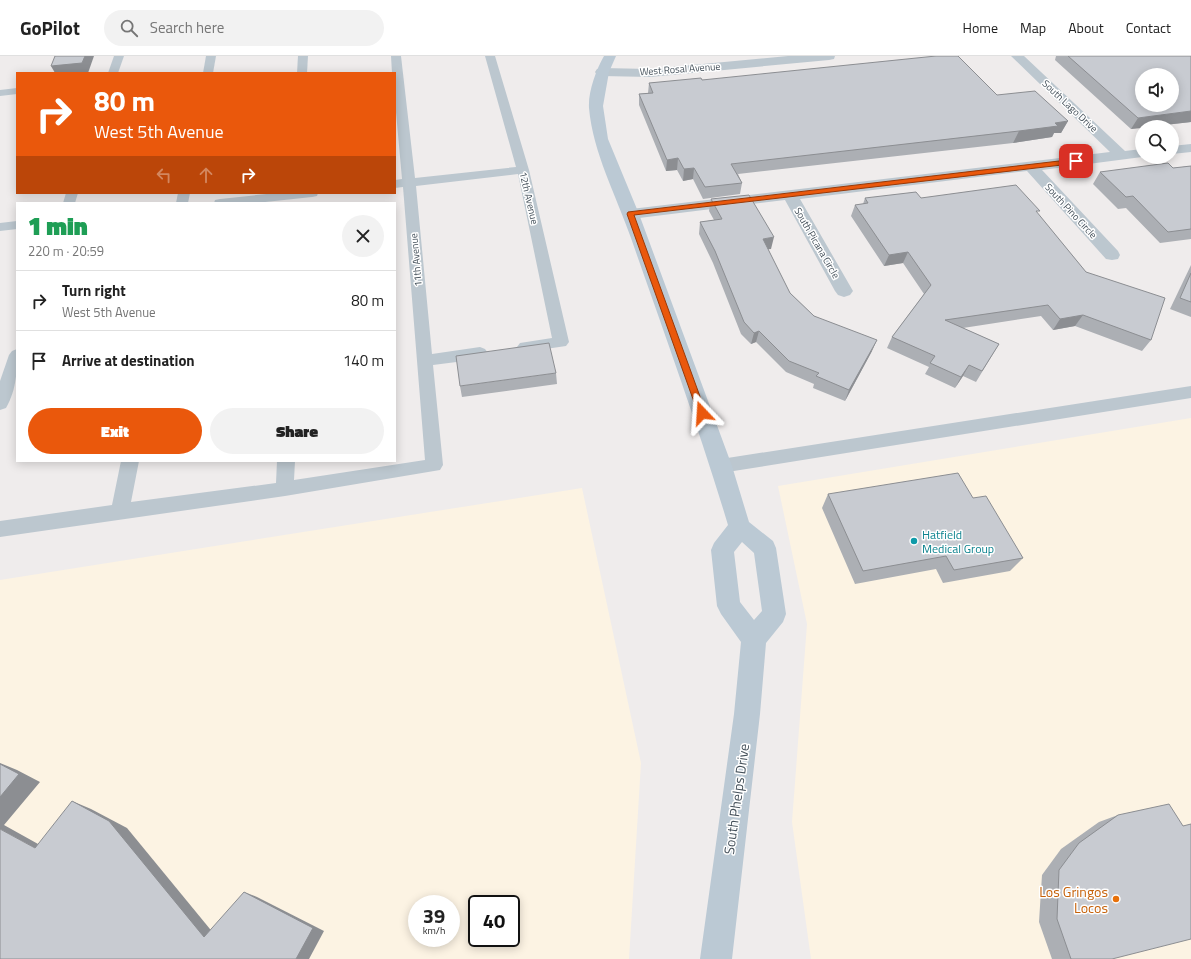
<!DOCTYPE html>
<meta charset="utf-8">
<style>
body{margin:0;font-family:"Titillium Web",sans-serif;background:#f2f2f2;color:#222;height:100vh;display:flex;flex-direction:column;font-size:15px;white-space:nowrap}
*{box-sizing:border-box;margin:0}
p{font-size:13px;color:#767676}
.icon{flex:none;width:22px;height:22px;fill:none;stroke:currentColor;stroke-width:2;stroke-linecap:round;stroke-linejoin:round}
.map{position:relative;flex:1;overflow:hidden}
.panel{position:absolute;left:16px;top:146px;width:380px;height:260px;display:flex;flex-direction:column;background:#fff;border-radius:0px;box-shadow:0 2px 10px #0003}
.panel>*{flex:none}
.banner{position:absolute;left:16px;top:16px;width:380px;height:122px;border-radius:0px;box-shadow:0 2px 10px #0003;background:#ea580c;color:#fff;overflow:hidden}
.tools{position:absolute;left:1135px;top:12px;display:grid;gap:8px}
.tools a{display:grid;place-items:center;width:44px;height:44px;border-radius:50%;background:#fff;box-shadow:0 2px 10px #0003;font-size:20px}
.speed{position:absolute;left:408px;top:839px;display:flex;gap:8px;font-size:20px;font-weight:700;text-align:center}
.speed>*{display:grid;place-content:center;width:52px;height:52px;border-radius:50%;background:#fff;box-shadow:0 2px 10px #0003;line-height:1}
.speed small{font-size:10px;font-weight:400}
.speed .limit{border:2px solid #111;border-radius:6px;background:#fff;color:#111}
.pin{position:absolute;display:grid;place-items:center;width:34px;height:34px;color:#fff;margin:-17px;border-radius:8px;box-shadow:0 2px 6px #0006}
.me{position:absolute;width:44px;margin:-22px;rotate:340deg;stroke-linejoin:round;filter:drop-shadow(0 0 3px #0008)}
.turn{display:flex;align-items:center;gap:14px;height:84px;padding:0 12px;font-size:18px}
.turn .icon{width:52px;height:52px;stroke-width:2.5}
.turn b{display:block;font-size:28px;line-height:34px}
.lanes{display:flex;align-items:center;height:38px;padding:0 12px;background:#0003;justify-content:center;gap:20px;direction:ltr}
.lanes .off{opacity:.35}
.round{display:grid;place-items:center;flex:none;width:42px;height:42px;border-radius:21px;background:#f2f2f2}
.headline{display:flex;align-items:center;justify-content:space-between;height:68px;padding:0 12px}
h1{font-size:24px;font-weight:800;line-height:30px;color:#1e9e55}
.primary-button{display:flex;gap:8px;margin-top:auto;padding:8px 12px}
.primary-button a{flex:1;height:46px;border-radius:24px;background:#ea580c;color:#fff;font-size:16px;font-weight:800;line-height:46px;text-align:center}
.primary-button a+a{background:#f2f2f2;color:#222}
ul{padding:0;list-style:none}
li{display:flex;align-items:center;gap:12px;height:60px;padding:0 12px;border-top:1px solid #e0e0e0}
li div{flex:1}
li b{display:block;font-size:15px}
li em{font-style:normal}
header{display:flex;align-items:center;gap:24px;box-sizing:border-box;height:56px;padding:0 20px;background:#fff;border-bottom:1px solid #e0e0e0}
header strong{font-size:19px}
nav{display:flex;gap:22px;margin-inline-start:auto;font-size:14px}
.search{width:280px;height:36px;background:#f2f2f2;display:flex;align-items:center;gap:10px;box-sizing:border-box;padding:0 14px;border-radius:22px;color:#767676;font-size:15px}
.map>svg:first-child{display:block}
.commercial{fill:#fcf3e3;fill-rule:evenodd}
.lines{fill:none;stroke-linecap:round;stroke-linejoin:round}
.lane{fill:#bcc7cf;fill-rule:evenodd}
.street{fill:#bcc7cf;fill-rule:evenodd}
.secondary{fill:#bbc9d4;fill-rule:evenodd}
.wall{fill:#acafb4}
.shaded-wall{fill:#8c8e92}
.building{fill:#c8cbd1;stroke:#8c8e92;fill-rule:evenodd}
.route{fill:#ea580c;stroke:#983908}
.culture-dot{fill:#0f9aa8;stroke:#fff;stroke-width:1.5}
.food-dot{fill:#e8710a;stroke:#fff;stroke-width:1.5}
.labels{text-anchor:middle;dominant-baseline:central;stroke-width:3;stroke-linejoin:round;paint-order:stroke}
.far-street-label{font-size:10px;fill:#44505a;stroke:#fff}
.culture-label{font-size:12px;fill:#0d838f;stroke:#fff;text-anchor:start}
.near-street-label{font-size:14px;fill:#44505a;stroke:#fff}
.near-food-label{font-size:14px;fill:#c56008;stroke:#fff;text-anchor:end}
</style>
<header>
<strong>GoPilot</strong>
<div class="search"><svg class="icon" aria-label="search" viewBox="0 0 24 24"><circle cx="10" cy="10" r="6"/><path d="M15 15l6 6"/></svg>Search here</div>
<nav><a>Home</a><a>Map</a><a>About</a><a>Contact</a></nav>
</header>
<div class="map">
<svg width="1191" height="903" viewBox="0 0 1191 903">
<rect width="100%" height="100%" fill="#efecec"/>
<!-- commercial -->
<g class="commercial">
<polygon points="1191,362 1191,903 811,903 792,766 807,568 778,430"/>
<path d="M582,432L641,707L629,903H0V524ZM417,848H451V882H417ZM477,848H511V882H477Z"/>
</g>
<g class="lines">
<!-- lane -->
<g class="lane">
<polygon points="114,0 124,0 118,17 108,17"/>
<polygon points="206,0 216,0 213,17 203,17"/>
<polygon points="298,0 308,0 307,17 297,17"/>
<polygon points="391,0 401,0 415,122 516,111 485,0 495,0 529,114 569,286 566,290 525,296 520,295 517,291 520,287 552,282 518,118 416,130 432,298 480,291 485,293 488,297 485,301 480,303 433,309 443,409 440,414 285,440 0,481 0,465 112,449 121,405 139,405 131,446 276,427 277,405 295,405 294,424 425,404 403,131 395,132 395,124 402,123 395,45 395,17 392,17"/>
<polygon points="17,32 17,38 0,40 0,34"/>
<polygon points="66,137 78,137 75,147 63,147"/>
<polygon points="178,137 190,137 188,147 176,147"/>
<polygon points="276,137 318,137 317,140 312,141 256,147 214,147 215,144 220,143"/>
<polygon points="17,165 17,173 0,175 0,167"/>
<path d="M17,293C17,315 17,332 6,352L0,354V325L9,299L12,295Z"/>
<polygon points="1191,330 1191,342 721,417 715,415 712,410 715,405 721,403"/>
</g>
<!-- street -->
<g class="street">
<polygon points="788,0 835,0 834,3 829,4 650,21 602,20 597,19 595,16 597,13 602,12 650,13"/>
<polygon points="1011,0 1024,0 1125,95 1142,93 1142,101 1144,101 1142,101 1042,114 1118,195 1120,199 1118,203 1112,204 1106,203 1027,115 800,143 853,235 850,239 844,241 838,239 835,235 785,144 631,163 625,161 623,158 625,155 631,153 1110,96"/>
<polygon points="1191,88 1191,96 1172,98 1172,90"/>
</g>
<!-- secondary -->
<path class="secondary" d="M604,0H616L609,16L603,50L608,83L639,158L732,410L749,466L773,485L776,492L786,558L783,566L766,587L760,658L732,903H700L734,658L741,586L721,558L717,550L711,494L714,487L728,469C699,372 664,277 631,182C616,139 593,97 589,52C588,36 596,14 604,0ZM742,486L754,497L762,555L754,564L740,546L734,496Z"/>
</g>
<!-- wall -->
<g class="wall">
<polygon points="1056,0 1191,0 1191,66 1147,71 1142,71 1131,73 1055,4"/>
<polygon points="702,24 997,39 1068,65 1061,77 1054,77 1052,81 1013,87 738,118 742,127 740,138 703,143 693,123 683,125 677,114 666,115 639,49 639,38 648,37 649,27"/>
<polygon points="1191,110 1191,183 1160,187 1126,152 1118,153 1093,128 1100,116 1173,112"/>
<polygon points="865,142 921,142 1038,158 1086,216 1151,284 1142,295 1075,270 1053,274 1041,260 963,272 999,288 976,326 963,320 955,332 925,318 929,311 887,292 892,281 924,238 903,207 884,210 851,160 855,149 863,148"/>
<polygon points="711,143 771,193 768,193 790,237 814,260 872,295 845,345 813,332 814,328 786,316 756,286 751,288 741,278 713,207 699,178 700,166 714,164 709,155"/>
<polygon points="1191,209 1191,261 1170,253"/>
<polygon points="556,317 557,328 462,341 460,330"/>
<polygon points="828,438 973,442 1023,502 1010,515 943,527 936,513 855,528 822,452"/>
<polygon points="1118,759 1112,903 1052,903 1039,866 1042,819 1061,793 1099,766"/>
</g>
<!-- shaded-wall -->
<g class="shaded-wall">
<polygon points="85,0 94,0 88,17 55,17 51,10"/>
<polygon points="1191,55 1191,66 1147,71 1142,71 1142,72 1131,73 1138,62"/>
<polygon points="1068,65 1061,77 1054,77 1052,81 1013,87 1019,75 1055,67"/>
<polygon points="678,102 677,114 666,115 667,104"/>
<polygon points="694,112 693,123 683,125 684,113"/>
<polygon points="774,181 771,193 761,194 763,183"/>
<polygon points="908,196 903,207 884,210 889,199"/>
<polygon points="1083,259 1075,270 1053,274 1060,263"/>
<polygon points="759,275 756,286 751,288 754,277"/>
<polygon points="877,284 872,295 845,345 849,334"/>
<polygon points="969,309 963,320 955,332 961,321"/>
<polygon points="0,707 17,714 40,726 4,769 56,798 35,792 0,773"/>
<polygon points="72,745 91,753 127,772 219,884 204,881"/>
<polygon points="244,836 257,841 324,875 309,903 296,903"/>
</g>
<!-- building -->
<g class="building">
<polygon points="55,0 85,0 82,7 51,10"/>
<polygon points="936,0 958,0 997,39 1035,35 1068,65 1055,67 1058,70 1019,75 731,108 742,127 705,131 694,112 684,113 678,102 667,104 639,38 653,37 649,27 701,22 702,24"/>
<path d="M1068,0H1191V55L1138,62ZM1142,19H1172V49H1142Z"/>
<polygon points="1168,107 1173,112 1191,110 1191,173 1168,176 1133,140 1126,141 1100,116"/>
<polygon points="1016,129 1040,155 1036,155 1086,216 1165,242 1151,284 1083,259 1060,263 1048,249 945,264 999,288 982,315 969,309 961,321 930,307 935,300 892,281 931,229 908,196 889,199 855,149 868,147 865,142 916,136 921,142"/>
<polygon points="749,139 774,181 763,183 790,237 814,260 877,284 849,334 816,320 819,317 789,305 759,275 754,277 744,266 715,195 700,166 722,163 711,143"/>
<polygon points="1191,217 1191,246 1180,242"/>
<polygon points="549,287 556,317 460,330 456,300"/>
<polygon points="958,417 973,442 986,440 1023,502 954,514 946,500 863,515 828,438"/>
<polygon points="0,708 19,718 0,741"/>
<polygon points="72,745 109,765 204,881 244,836 313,872 296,903 0,903 0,773 35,792"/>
<polygon points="1169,748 1183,770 1191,768 1191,883 1112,903 1071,903 1057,863 1059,814 1079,787 1118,759"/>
</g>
<!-- route -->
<polygon class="route" points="1076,103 1079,104 1079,107 634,159 706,357 705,360 699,360 627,158 628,156"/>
<!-- markers -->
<circle class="culture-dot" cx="914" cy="485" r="4"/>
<circle class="food-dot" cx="1116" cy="843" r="4"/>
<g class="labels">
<!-- far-street labels -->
<g class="far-street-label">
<text transform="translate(680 13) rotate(-4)">West Rosal Avenue</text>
<text transform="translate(1070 50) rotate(43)">South Lago Drive</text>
<text transform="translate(529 142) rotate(77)">12th Avenue</text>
<text transform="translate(1071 155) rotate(47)">South Pino Circle</text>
<text transform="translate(817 187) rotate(60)">South Picana Circle</text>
<text transform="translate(416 204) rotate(-95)">11th Avenue</text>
</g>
<!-- culture labels -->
<g class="culture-label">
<text x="922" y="478">Hatfield<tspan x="922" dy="14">Medical Group</tspan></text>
</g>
<!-- near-street labels -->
<g class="near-street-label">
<text transform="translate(736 743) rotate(-82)">South Phelps Drive</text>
</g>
<!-- near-food labels -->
<g class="near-food-label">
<text x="1108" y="835">Los Gringos<tspan x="1108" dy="16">Locos</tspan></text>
</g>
</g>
</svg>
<div class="tools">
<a><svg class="icon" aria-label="sound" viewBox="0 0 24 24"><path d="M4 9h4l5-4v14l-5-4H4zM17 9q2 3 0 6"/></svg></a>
<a><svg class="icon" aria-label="search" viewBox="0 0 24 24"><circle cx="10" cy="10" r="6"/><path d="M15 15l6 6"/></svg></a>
</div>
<div class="speed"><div>39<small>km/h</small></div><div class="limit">40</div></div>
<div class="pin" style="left:1076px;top:105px;background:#d93025"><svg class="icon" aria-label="arrive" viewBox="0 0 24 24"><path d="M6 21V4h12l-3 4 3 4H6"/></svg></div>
<svg class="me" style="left:702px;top:357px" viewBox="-20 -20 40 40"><path d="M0-17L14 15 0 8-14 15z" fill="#ea580c" stroke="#fff" stroke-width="4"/></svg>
<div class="banner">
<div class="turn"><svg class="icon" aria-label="right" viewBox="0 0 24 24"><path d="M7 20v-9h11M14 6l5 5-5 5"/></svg><div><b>80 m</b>West 5th Avenue</div></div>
<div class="lanes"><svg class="icon off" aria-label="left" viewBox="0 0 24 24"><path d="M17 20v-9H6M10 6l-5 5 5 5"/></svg><svg class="icon off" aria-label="ahead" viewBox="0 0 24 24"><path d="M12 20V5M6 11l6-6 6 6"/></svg><svg class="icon" aria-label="right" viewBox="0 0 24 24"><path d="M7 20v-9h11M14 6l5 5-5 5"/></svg></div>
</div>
<section class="panel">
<div class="headline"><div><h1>1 min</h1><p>220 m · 20:59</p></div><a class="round"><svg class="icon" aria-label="close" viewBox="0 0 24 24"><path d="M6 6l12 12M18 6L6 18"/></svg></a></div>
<ul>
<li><svg class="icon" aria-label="right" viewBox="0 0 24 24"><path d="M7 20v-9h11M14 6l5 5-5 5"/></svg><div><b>Turn right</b><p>West 5th Avenue</p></div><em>80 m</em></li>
<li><svg class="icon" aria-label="arrive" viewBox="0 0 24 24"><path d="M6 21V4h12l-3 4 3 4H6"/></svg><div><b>Arrive at destination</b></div><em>140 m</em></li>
</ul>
<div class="primary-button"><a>Exit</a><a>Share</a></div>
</section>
</div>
